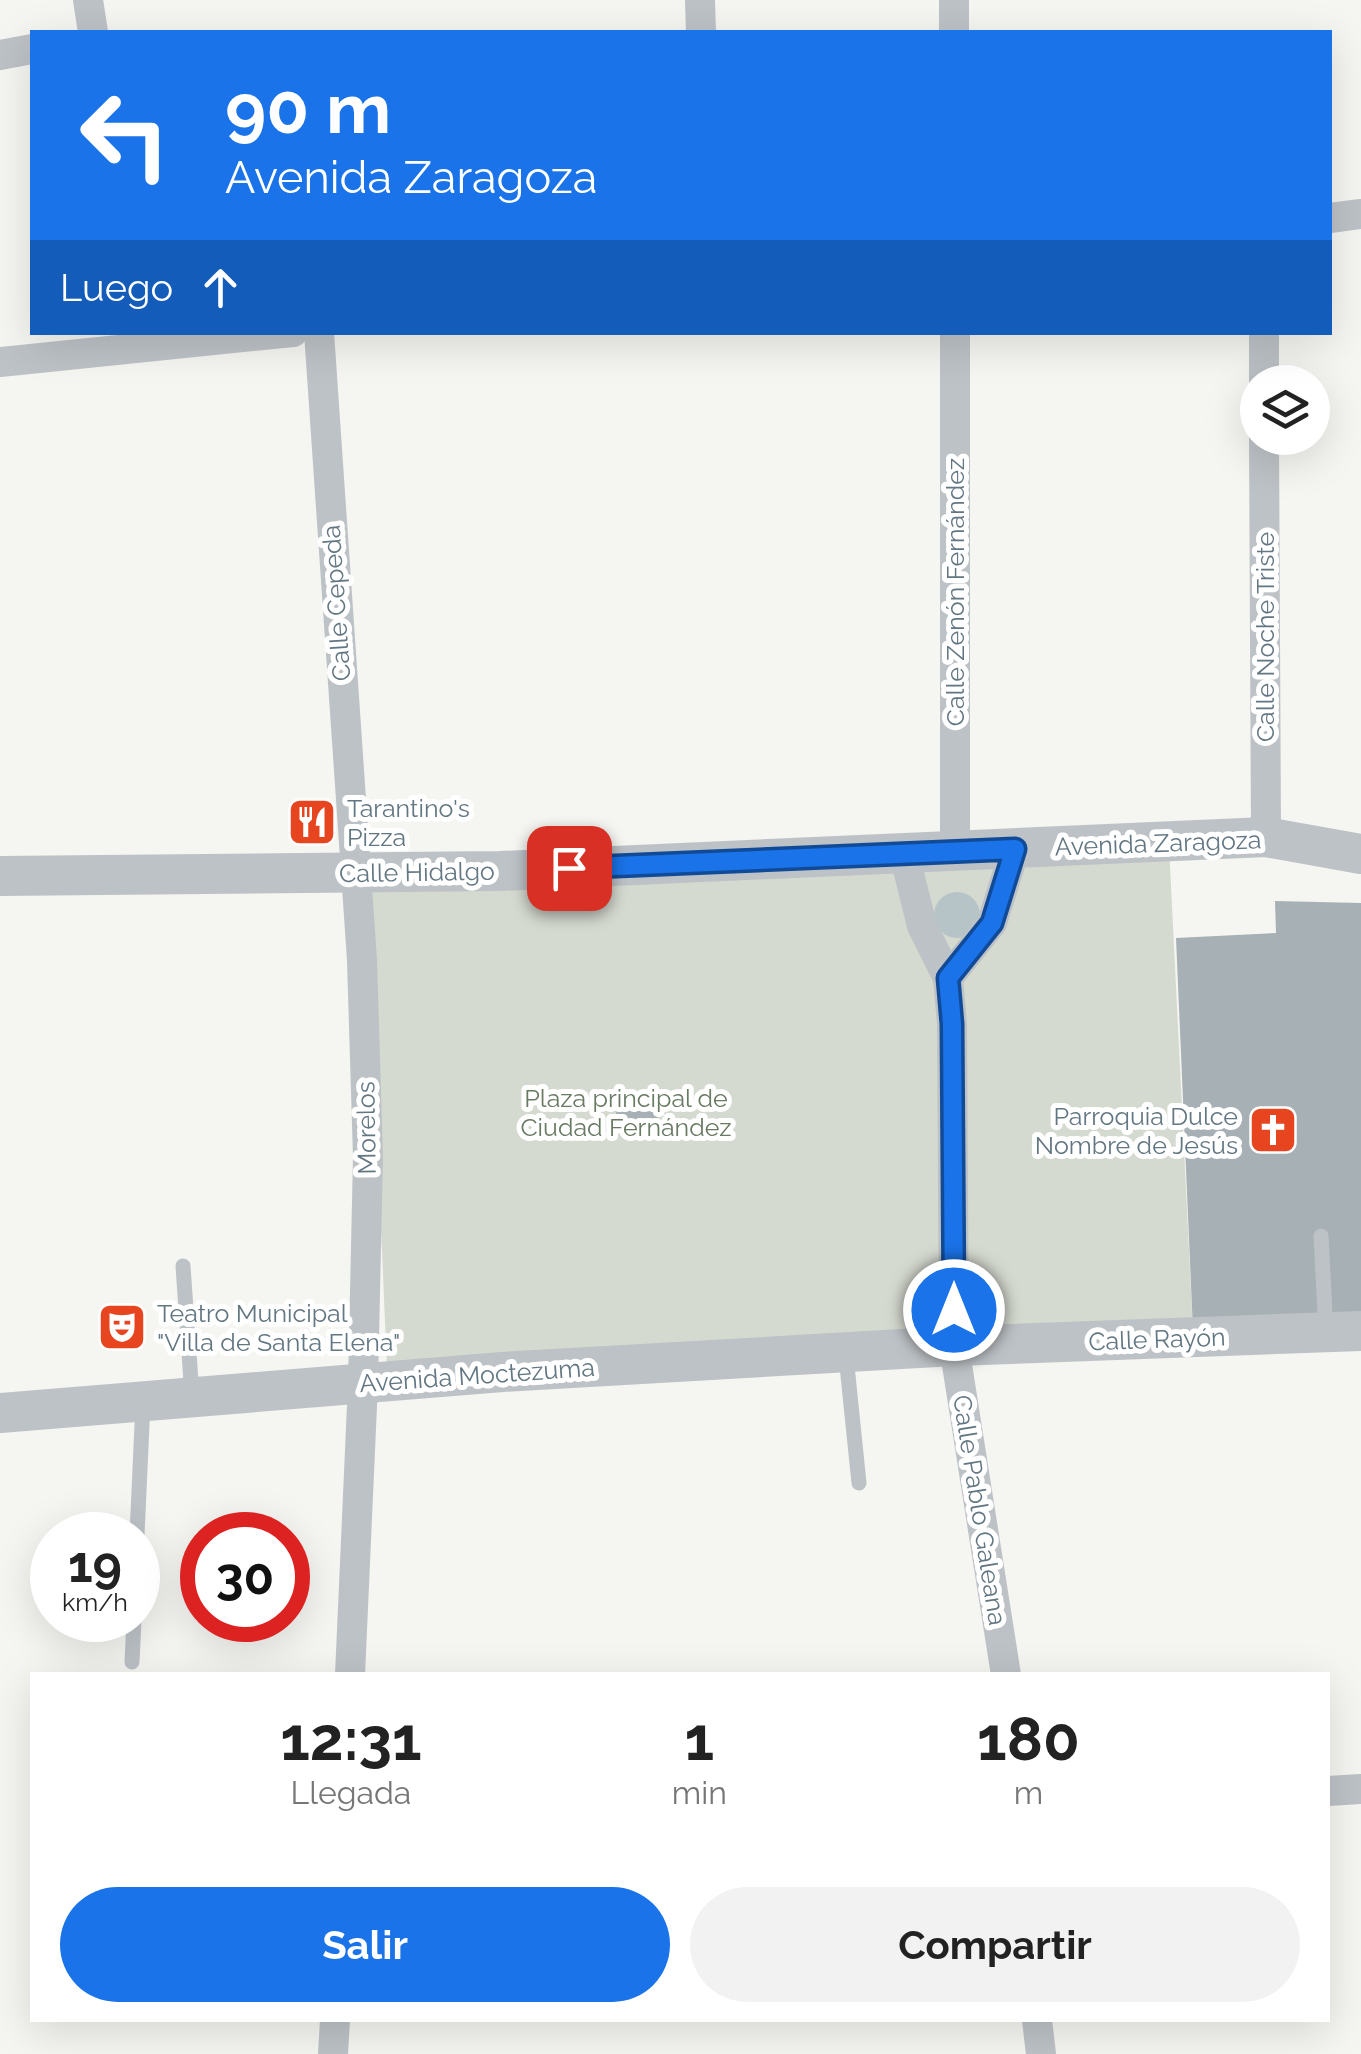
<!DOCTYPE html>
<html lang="es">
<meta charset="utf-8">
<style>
body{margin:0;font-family:Raleway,sans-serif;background:#f2f2f2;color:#222;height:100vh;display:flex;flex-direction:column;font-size:38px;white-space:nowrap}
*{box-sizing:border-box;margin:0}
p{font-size:32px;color:#767676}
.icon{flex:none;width:55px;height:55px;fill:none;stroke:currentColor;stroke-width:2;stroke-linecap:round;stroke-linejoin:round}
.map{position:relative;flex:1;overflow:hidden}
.sheet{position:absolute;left:30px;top:1672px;width:1300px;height:350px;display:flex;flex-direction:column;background:#fff;border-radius:0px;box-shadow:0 10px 40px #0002}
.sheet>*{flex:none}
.top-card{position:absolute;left:30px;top:30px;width:1302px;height:305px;border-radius:0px;box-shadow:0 10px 40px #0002;background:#1a73e8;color:#fff;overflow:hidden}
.tools{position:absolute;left:1240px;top:365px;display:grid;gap:20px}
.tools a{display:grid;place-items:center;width:90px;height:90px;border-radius:50%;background:#fff;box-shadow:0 10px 40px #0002;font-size:50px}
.speed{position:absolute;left:30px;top:1512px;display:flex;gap:20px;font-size:50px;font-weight:700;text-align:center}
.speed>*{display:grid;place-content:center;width:130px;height:130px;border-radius:50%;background:#fff;box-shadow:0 10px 40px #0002;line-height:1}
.speed small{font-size:25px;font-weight:400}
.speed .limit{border:15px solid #d22;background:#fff;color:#111}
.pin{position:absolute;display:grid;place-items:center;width:85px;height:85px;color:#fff;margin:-42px;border-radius:20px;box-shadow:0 5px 15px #0006}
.me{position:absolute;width:110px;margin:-55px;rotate:0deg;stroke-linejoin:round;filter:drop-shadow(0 0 8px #0008)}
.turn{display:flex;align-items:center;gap:35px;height:210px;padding:0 30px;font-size:45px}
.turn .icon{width:130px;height:130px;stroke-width:2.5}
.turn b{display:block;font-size:70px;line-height:85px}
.then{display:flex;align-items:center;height:95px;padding:0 30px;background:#0003;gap:20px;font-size:38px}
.eta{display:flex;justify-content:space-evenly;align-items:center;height:170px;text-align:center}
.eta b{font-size:60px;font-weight:700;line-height:70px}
.primary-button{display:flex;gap:20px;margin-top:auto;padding:20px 30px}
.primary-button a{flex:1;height:115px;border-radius:60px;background:#1a73e8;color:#fff;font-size:40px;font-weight:700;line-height:115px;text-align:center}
.primary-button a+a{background:#f2f2f2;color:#222}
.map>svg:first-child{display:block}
.green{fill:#d5dad0}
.water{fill:#b6c4c7}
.building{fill:#a7b0b5}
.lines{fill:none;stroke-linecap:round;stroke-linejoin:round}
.service{stroke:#bdc2c6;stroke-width:15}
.minor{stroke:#bdc2c6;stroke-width:30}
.tertiary{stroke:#bdc2c6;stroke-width:40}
.route-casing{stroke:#114b97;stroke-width:25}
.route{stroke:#1a73e8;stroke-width:18}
.labels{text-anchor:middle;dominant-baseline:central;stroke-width:10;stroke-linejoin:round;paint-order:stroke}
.street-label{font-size:25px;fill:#637783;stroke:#fff}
.poi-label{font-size:25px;fill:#637783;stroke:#fff;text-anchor:start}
.park-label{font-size:25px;fill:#687a62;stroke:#fff}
</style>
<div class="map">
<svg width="1361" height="2054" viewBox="0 0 1361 2054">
<rect width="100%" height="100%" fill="#f5f5f1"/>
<!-- green -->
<polygon class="green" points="1169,845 1193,1331 387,1369 366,875"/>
<!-- water -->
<circle class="water" cx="957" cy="915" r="23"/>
<!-- building -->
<g class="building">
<polygon points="1275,901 1361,903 1361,1321 1193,1331 1176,938 1276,933"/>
<circle cx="637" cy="1114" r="21"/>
</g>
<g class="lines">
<!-- service -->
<g class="service">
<polyline points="1321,1236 1326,1332"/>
<polyline points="183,1266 192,1396"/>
<polyline points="846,1356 859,1483"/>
<polyline points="137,1535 143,1403"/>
<polyline points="132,1662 134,1620"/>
</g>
<!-- minor -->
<g class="minor">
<polyline points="88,0 93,32"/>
<polyline points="700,0 701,32"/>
<polyline points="954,0 954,32"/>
<polyline points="0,55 32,49"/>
<polyline points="1330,218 1361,214"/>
<polyline points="319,332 362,960 368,1157 363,1383 350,1675"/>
<polyline points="1264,332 1264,382"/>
<polyline points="0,362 293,332"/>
<polyline points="1264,438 1266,837"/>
<polyline points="955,851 955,332"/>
<polyline points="904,853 922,926 948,978 952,1024 954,1346 1006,1675"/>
<polyline points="948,978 992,923 1015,849"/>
<polyline points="1328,1791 1361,1789"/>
<polyline points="1037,2020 1041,2054"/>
<polyline points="333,2054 335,2020"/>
</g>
<!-- tertiary -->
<g class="tertiary">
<polyline points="0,876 500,871 1266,837 1361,854"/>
<polyline points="0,1413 502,1372 954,1346 1361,1331"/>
</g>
</g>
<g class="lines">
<!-- route casing -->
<g class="route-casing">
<polyline id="route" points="569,868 1015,849 992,923 948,978 952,1024 954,1310"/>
</g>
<!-- route -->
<use href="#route" class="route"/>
</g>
<!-- icons -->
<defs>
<g id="restaurant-square" transform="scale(2.5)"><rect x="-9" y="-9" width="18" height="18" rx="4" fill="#e64520" stroke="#fff"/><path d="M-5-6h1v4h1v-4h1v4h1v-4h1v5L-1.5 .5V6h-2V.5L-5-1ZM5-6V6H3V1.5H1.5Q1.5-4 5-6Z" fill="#fff"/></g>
<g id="church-square" transform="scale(2.5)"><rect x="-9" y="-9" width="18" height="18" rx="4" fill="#e64520" stroke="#fff"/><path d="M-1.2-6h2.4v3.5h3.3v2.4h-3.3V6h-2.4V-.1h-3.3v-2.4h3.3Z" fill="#fff"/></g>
<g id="theatre-square" transform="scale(2.5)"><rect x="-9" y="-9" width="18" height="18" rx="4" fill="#e64520" stroke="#fff"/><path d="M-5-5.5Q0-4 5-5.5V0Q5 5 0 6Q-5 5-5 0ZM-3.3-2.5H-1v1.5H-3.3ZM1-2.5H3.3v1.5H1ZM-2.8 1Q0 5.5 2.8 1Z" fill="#fff"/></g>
</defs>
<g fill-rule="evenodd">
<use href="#restaurant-square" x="312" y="822"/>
<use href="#church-square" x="1273" y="1130"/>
<use href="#theatre-square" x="122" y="1327"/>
</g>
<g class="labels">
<!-- street labels -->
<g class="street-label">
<text transform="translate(955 592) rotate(-90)">Calle Zenón Fernández</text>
<text transform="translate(336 603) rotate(-94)">Calle Cepeda</text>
<text transform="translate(1265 637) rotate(-90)">Calle Noche Triste</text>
<text transform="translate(1158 843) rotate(-2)">Avenida Zaragoza</text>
<text transform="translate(417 872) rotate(-1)">Calle Hidalgo</text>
<text transform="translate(366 1128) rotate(-91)">Morelos</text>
<text transform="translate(1157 1339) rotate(-2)">Calle Rayón</text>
<text transform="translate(477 1375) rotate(-4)">Avenida Moctezuma</text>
<text transform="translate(980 1510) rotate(81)">Calle Pablo Galeana</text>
</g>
<!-- poi labels -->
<g class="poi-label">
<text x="347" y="808">Tarantino's<tspan x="347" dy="29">Pizza</tspan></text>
<text x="1238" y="1116" text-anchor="end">Parroquia Dulce<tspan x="1238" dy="29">Nombre de Jesús</tspan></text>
<text x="157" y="1313">Teatro Municipal<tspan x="157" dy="29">"Villa de Santa Elena"</tspan></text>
</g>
<!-- park labels -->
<g class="park-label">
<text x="626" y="1098">Plaza principal de<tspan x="626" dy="29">Ciudad Fernández</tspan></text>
</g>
</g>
</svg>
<div class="tools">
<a><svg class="icon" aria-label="layers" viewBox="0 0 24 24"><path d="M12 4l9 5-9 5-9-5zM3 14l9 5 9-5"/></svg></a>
</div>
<div class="speed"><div>19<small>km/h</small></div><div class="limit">30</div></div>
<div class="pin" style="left:569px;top:868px;background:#d93025"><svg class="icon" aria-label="arrive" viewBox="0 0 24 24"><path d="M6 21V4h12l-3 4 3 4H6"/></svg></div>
<svg class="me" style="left:954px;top:1310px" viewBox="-20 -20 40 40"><circle r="17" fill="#1a73e8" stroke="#fff" stroke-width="3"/><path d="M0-11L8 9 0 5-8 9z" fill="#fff"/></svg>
<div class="top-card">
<div class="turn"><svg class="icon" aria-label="left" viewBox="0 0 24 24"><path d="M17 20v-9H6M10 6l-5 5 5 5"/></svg><div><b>90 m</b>Avenida Zaragoza</div></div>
<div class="then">Luego<svg class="icon" aria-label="ahead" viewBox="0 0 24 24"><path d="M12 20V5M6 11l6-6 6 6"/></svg></div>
</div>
<section class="sheet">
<div class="eta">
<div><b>12:31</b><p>Llegada</p></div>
<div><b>1</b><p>min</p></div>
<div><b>180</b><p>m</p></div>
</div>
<div class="primary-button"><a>Salir</a><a>Compartir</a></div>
</section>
</div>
